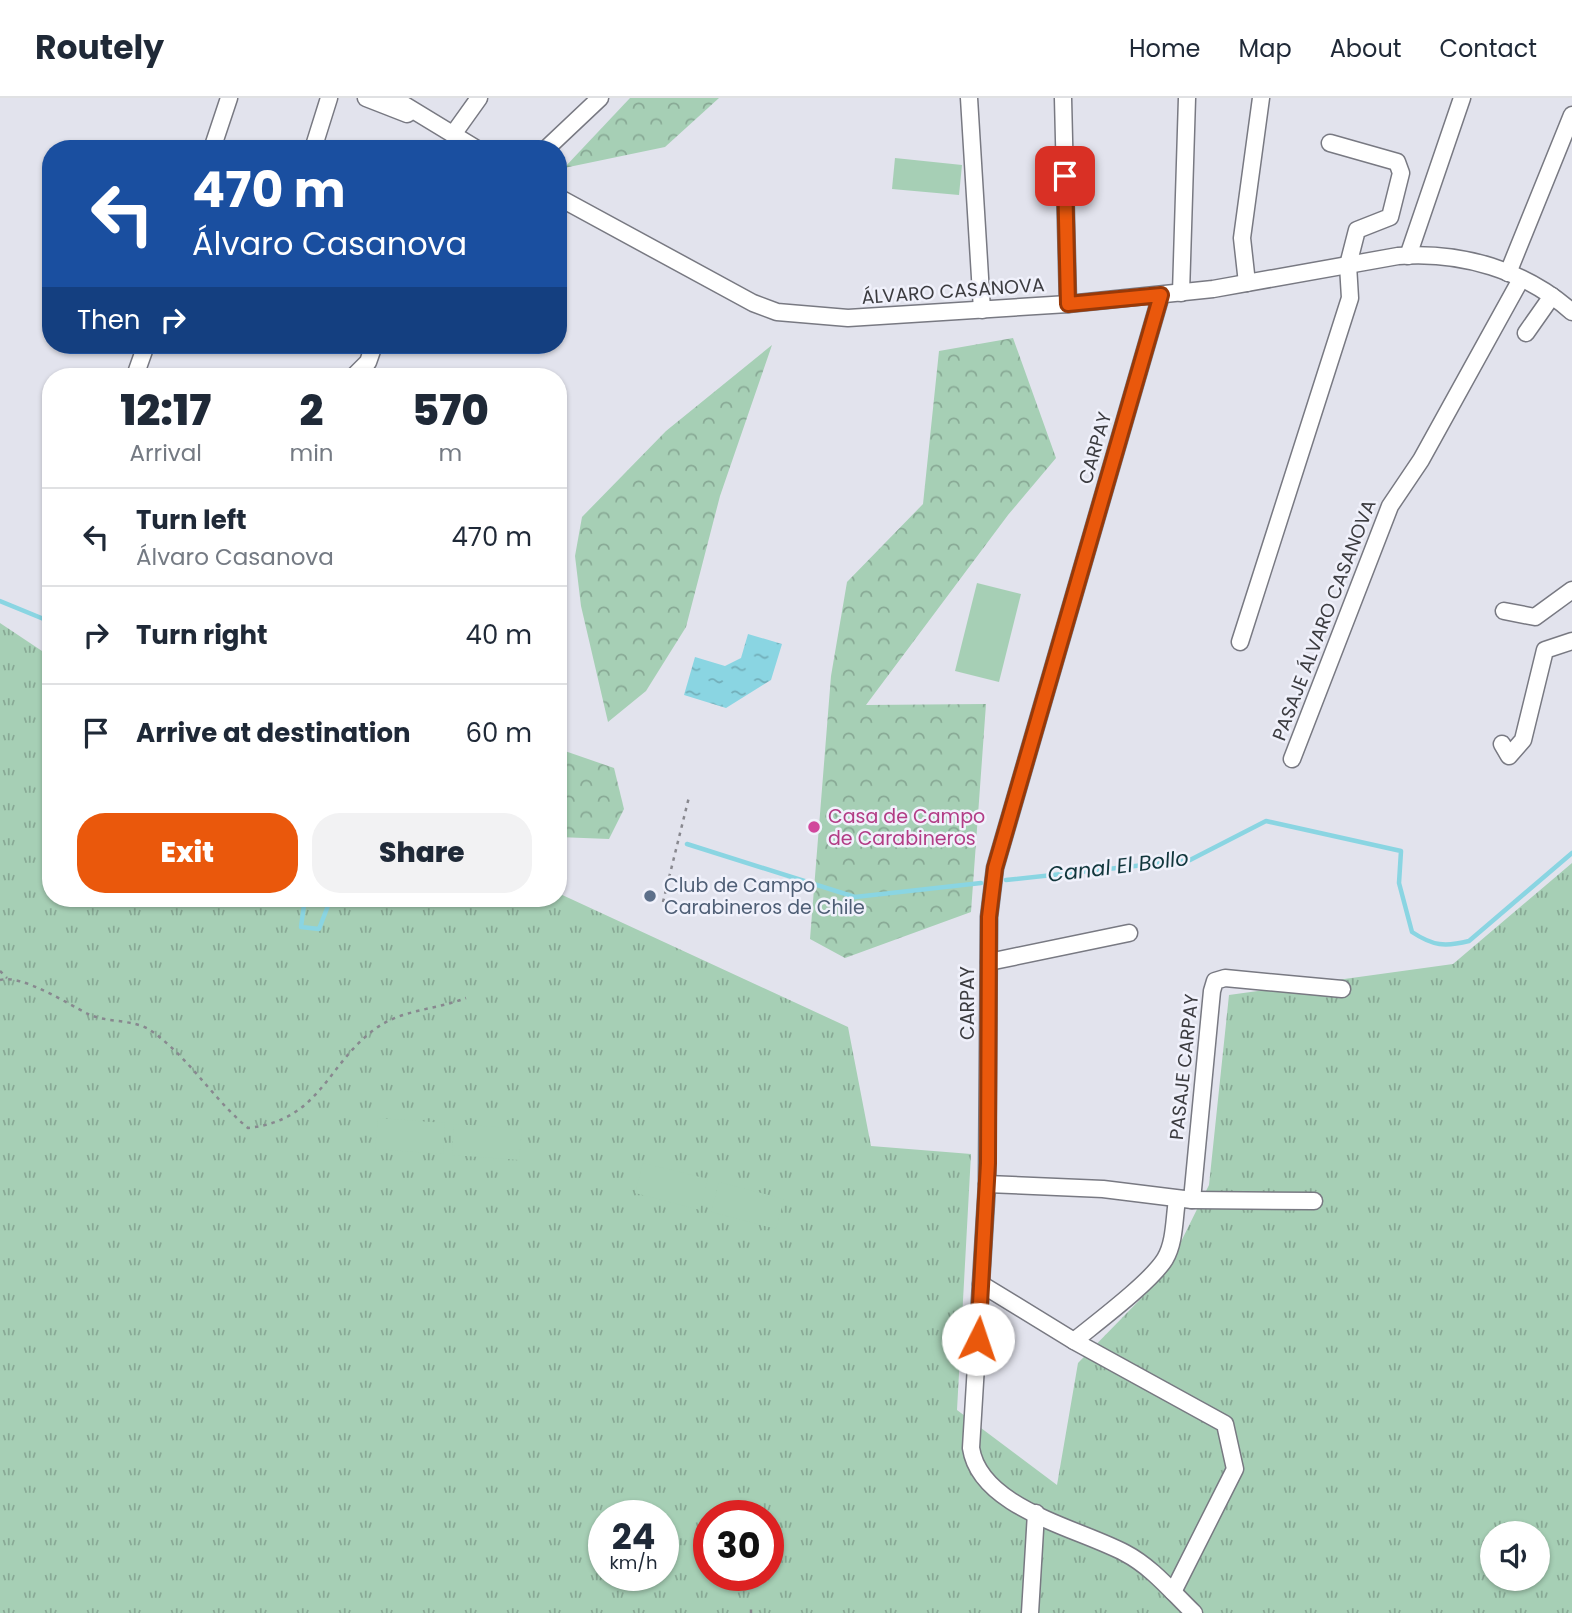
<!DOCTYPE html>
<meta charset="utf-8">
<style>
body{margin:0;font-family:Poppins,sans-serif;background:#f2f2f3;color:#1f2937;height:100vh;display:flex;flex-direction:column;font-size:26px;white-space:nowrap}
*{box-sizing:border-box;margin:0}
p{font-size:23px;color:#747a83}
.icon{flex:none;width:38px;height:38px;fill:none;stroke:currentColor;stroke-width:2;stroke-linecap:round;stroke-linejoin:round}
.map{position:relative;flex:1;overflow:hidden}
.details{position:absolute;left:42px;top:270px;width:525px;height:539px;display:flex;flex-direction:column;background:#fff;border-radius:28px;box-shadow:0 2px 5px #0004}
.details>*{flex:none}
.banner{position:absolute;left:42px;top:42px;width:525px;height:214px;border-radius:28px;box-shadow:0 2px 5px #0004;background:#1a4fa0;color:#fff;overflow:hidden}
.fabs{position:absolute;left:1480px;top:1423px;display:grid;gap:14px}
.fabs a{display:grid;place-items:center;width:70px;height:70px;border-radius:50%;background:#fff;box-shadow:0 2px 5px #0004;font-size:35px}
.speed{position:absolute;left:588px;top:1402px;display:flex;gap:14px;font-size:35px;font-weight:700;text-align:center}
.speed>*{display:grid;place-content:center;width:91px;height:91px;border-radius:50%;background:#fff;box-shadow:0 2px 5px #0004;line-height:1}
.speed small{font-size:18px;font-weight:400}
.speed .limit{border:10px solid #d22;background:#fff;color:#111}
.pin{position:absolute;display:grid;place-items:center;width:60px;height:60px;color:#fff;margin:-30px;border-radius:14px;box-shadow:0 4px 10px #0006}
.me{position:absolute;width:77px;margin:-38px;rotate:4deg;stroke-linejoin:round;filter:drop-shadow(0 0 5px #0008)}
.turn{display:flex;align-items:center;gap:24px;height:147px;padding:0 35px;font-size:32px}
.turn .icon{width:91px;height:91px;stroke-width:2.5}
.turn b{display:block;font-size:49px;line-height:60px}
.then{display:flex;align-items:center;height:66px;padding:0 35px;background:#0003;gap:14px;font-size:26px}
.eta{display:flex;justify-content:space-evenly;align-items:center;height:119px;text-align:center}
.eta b{font-size:42px;font-weight:800;line-height:49px}
.button{display:flex;gap:14px;margin-top:auto;padding:14px 35px}
.button a{flex:1;height:80px;border-radius:28px;background:#ea580c;color:#fff;font-size:28px;font-weight:800;line-height:80px;text-align:center}
.button a+a{background:#f2f2f3;color:#1f2937}
ul{padding:0;list-style:none}
li{display:flex;align-items:center;gap:21px;height:98px;padding:0 35px;border-top:2px solid #e0e1e3}
li div{flex:1}
li b{display:block;font-size:26px}
li em{font-style:normal}
header{display:flex;align-items:center;gap:42px;box-sizing:border-box;height:98px;padding:0 35px;background:#fff;border-bottom:2px solid #e0e1e3}
header strong{font-size:33px}
nav{display:flex;gap:38px;margin-inline-start:auto;font-size:24px}
.map>svg:first-child{display:block}
.grass{fill:url(#grass-tufts);fill-rule:evenodd}
.forest{fill:url(#forest-crowns)}
.pitch{fill:#a6cfb5}
.water{fill:url(#water-ripples)}
.lines{fill:none;stroke-linecap:round;stroke-linejoin:round}
.stream{stroke:#8ad5e2;stroke-width:4.5}
.minor-casing{stroke:#787982;stroke-width:19}
.path{stroke:#88888f;stroke-width:2.5;stroke-dasharray:3.5 5;stroke-linecap:butt}
.minor{stroke:#fff;stroke-width:16}
.route-casing{stroke:#983908;stroke-width:18}
.route{stroke:#ea580c;stroke-width:12}
.hotel-dot{fill:#d1479c;stroke:#f0f1fb;stroke-width:2.5}
.service-dot{fill:#5c6f8a;stroke:#f0f1fb;stroke-width:2.5}
.labels{text-anchor:middle;dominant-baseline:central;stroke-width:5;stroke-linejoin:round;paint-order:stroke}
.street-label{font-size:19px;fill:#3c3c40;stroke:#f0f1fb}
.hotel-label{font-size:19px;fill:#b23c85;stroke:#f0f1fb;text-anchor:start}
.service-label{font-size:19px;fill:#4e5e75;stroke:#f0f1fb;text-anchor:start}
.water-label{font-size:21px;font-style:italic;fill:#11363c;stroke:#f0f1fb}
</style>
<header>
<strong>Routely</strong>
<nav><a>Home</a><a>Map</a><a>About</a><a>Contact</a></nav>
</header>
<div class="map">
<svg width="1572" height="1515" viewBox="0 0 1572 1515">
<defs>
<pattern id="grass-tufts" width="24" height="20" patternUnits="userSpaceOnUse" patternTransform="scale(1.75)"><rect width="24" height="20" fill="#a6cfb5"/><path d="M3 7l-1-3M5 7V3M7 7l1-3M15 17l-1-3M17 17v-4M19 17l1-3" fill="none" stroke="#88a995"/></pattern>
<pattern id="forest-crowns" width="20" height="18" patternUnits="userSpaceOnUse" patternTransform="scale(1.75)"><rect width="20" height="18" fill="#a6cfb5"/><path d="M2 6a3 3 0 1 1 6 0M12 15a3 3 0 1 1 6 0" fill="none" stroke="#88a995"/></pattern>
<pattern id="water-ripples" width="26" height="14" patternUnits="userSpaceOnUse" patternTransform="scale(1.75)"><rect width="26" height="14" fill="#8ad5e2"/><path d="M2 4q2-2 4 0t4 0M15 11q2-2 4 0t4 0" fill="none" stroke="#72aeb9"/></pattern>
</defs>
<rect width="100%" height="100%" fill="#e2e3ed"/>
<!-- grass -->
<path class="grass" d="M0,525L51,559V800H558V795L848,929L871,1048L971,1056L957,1312L1057,1387L1078,1265L1165,1176L1209,1087L1229,897L1453,866L1572,765V1515H0ZM604,1418H663V1477H604ZM709,1418H768V1477H709ZM1493,1435H1538V1480H1493Z"/>
<!-- forest -->
<g class="forest">
<polygon points="630,0 719,0 665,49 564,70"/>
<polygon points="1013,240 1056,360 1008,417 866,607 986,606 971,814 845,860 810,841 831,578 847,484 923,406 939,253"/>
<polygon points="772,247 720,398 686,529 646,593 608,624 581,508 575,458 582,419 666,333"/>
<polygon points="562,652 614,670 624,711 609,741 558,739 558,655"/>
</g>
<!-- pitch -->
<g class="pitch">
<polygon points="895,60 962,67 959,97 892,91"/>
<polygon points="977,485 1021,496 999,584 955,573"/>
<polygon points="378,1020 445,1025 443,1056 375,1051"/>
<polygon points="454,1026 522,1031 519,1062 452,1057"/>
<polygon points="643,1065 708,1081 700,1112 635,1095"/>
<polygon points="719,1084 784,1101 776,1131 711,1114"/>
</g>
<!-- water -->
<polygon class="water" points="748,536 782,546 771,582 726,610 684,597 695,559 725,568 741,560"/>
<g class="lines">
<!-- stream -->
<g class="stream">
<polyline points="0,503 51,524"/>
<polyline points="687,746 855,799 981,785"/>
<path d="M1006,782L1190,762L1266,723L1401,753L1399,785L1412,834C1433,848 1445,849 1469,843L1572,755"/>
<polyline points="305,800 301,829 319,831 331,800"/>
</g>
<!-- minor casing -->
<g class="minor-casing">
<g id="minor">
<polyline points="366,0 407,16"/>
<polyline points="393,0 477,51"/>
<polyline points="969,0 982,212"/>
<polyline points="1063,0 1068,206"/>
<polyline points="454,35 479,0"/>
<polyline points="212,51 229,0"/>
<polyline points="313,51 329,0"/>
<polyline points="546,51 600,0"/>
<path d="M558,99L753,205L777,214L848,220L1068,206L1213,191L1398,158C1461,153 1525,172 1572,214"/>
<polyline points="1408,158 1462,0"/>
<polyline points="1508,175 1572,17"/>
<polyline points="1247,185 1242,140 1261,0"/>
<polyline points="1181,195 1187,0"/>
<path d="M1161,197L995,770L989,819L987,1086L971,1350C980,1410 1078,1430 1125,1455C1152,1469 1172,1494 1194,1515"/>
<polyline points="1526,235 1552,198"/>
<polyline points="135,278 146,247"/>
<polyline points="354,278 368,264 374,247"/>
<polyline points="1504,513 1535,519 1572,492"/>
<polyline points="1240,544 1350,200 1348,167 1357,132 1390,119 1401,75 1397,64 1330,45"/>
<polyline points="1502,646 1509,658 1523,642 1545,552 1572,543"/>
<polyline points="1292,661 1390,408 1421,362 1521,181"/>
<polyline points="989,864 1129,835"/>
<polyline points="987,1086 1103,1091 1192,1102 1212,893 1215,883 1225,880 1342,891"/>
<polyline points="1192,1102 1314,1103"/>
<polyline points="981,1186 1074,1243 1225,1326 1235,1371 1173,1494"/>
<path d="M1074,1243C1096,1225 1151,1184 1165,1161C1175,1144 1174,1121 1177,1102"/>
<polyline points="1030,1515 1036,1415"/>
</g>
</g>
<!-- path -->
<g class="path">
<polyline points="663,804 689,699"/>
<polyline points="0,873 7,880"/>
<path d="M0,882C22,876 68,906 88,916C107,925 133,921 150,932C189,959 212,1000 248,1030C321,1022 326,967 375,931C402,911 436,912 466,900"/>
<polyline points="751,1515 751,1509"/>
</g>
<!-- minor -->
<use href="#minor" class="minor"/>
</g>
<g class="lines">
<!-- route casing -->
<g class="route-casing">
<polyline id="route" points="978,1241 988,1065 989,819 995,770 1161,197 1068,206 1065,78"/>
</g>
<!-- route -->
<use href="#route" class="route"/>
</g>
<!-- markers -->
<circle class="hotel-dot" cx="814" cy="729" r="7"/>
<circle class="service-dot" cx="650" cy="798" r="7"/>
<g class="labels">
<!-- street labels -->
<g class="street-label">
<text transform="translate(953 193) rotate(-4)">ÁLVARO CASANOVA</text>
<text transform="translate(1095 350) rotate(-74)">CARPAY</text>
<text transform="translate(1324 522) rotate(-69)">PASAJE ÁLVARO CASANOVA</text>
<text transform="translate(967 905) rotate(-90)">CARPAY</text>
<text transform="translate(1184 969) rotate(-84)">PASAJE CARPAY</text>
</g>
<!-- hotel labels -->
<g class="hotel-label">
<text x="828" y="718">Casa de Campo<tspan x="828" dy="22">de Carabineros</tspan></text>
</g>
<!-- service labels -->
<g class="service-label">
<text x="664" y="787">Club de Campo<tspan x="664" dy="22">Carabineros de Chile</tspan></text>
</g>
<!-- water labels -->
<g class="water-label">
<text transform="translate(1118 768) rotate(-7)">Canal El Bollo</text>
</g>
</g>
</svg>
<div class="fabs">
<a><svg class="icon" aria-label="sound" viewBox="0 0 24 24"><path d="M4 9h4l5-4v14l-5-4H4zM17 9q2 3 0 6"/></svg></a>
</div>
<div class="speed"><div>24<small>km/h</small></div><div class="limit">30</div></div>
<div class="pin" style="left:1065px;top:78px;background:#d93025"><svg class="icon" aria-label="arrive" viewBox="0 0 24 24"><path d="M6 21V4h12l-3 4 3 4H6"/></svg></div>
<svg class="me" style="left:978px;top:1241px" viewBox="-20 -20 40 40"><circle r="19" fill="#fff"/><path d="M0-13L10 11 0 6-10 11z" fill="#ea580c"/></svg>
<div class="banner">
<div class="turn"><svg class="icon" aria-label="left" viewBox="0 0 24 24"><path d="M17 20v-9H6M10 6l-5 5 5 5"/></svg><div><b>470 m</b>Álvaro Casanova</div></div>
<div class="then">Then<svg class="icon" aria-label="right" viewBox="0 0 24 24"><path d="M7 20v-9h11M14 6l5 5-5 5"/></svg></div>
</div>
<section class="details">
<div class="eta">
<div><b>12:17</b><p>Arrival</p></div>
<div><b>2</b><p>min</p></div>
<div><b>570</b><p>m</p></div>
</div>
<ul>
<li><svg class="icon" aria-label="left" viewBox="0 0 24 24"><path d="M17 20v-9H6M10 6l-5 5 5 5"/></svg><div><b>Turn left</b><p>Álvaro Casanova</p></div><em>470 m</em></li>
<li><svg class="icon" aria-label="right" viewBox="0 0 24 24"><path d="M7 20v-9h11M14 6l5 5-5 5"/></svg><div><b>Turn right</b></div><em>40 m</em></li>
<li><svg class="icon" aria-label="arrive" viewBox="0 0 24 24"><path d="M6 21V4h12l-3 4 3 4H6"/></svg><div><b>Arrive at destination</b></div><em>60 m</em></li>
</ul>
<div class="button"><a>Exit</a><a>Share</a></div>
</section>
</div>
